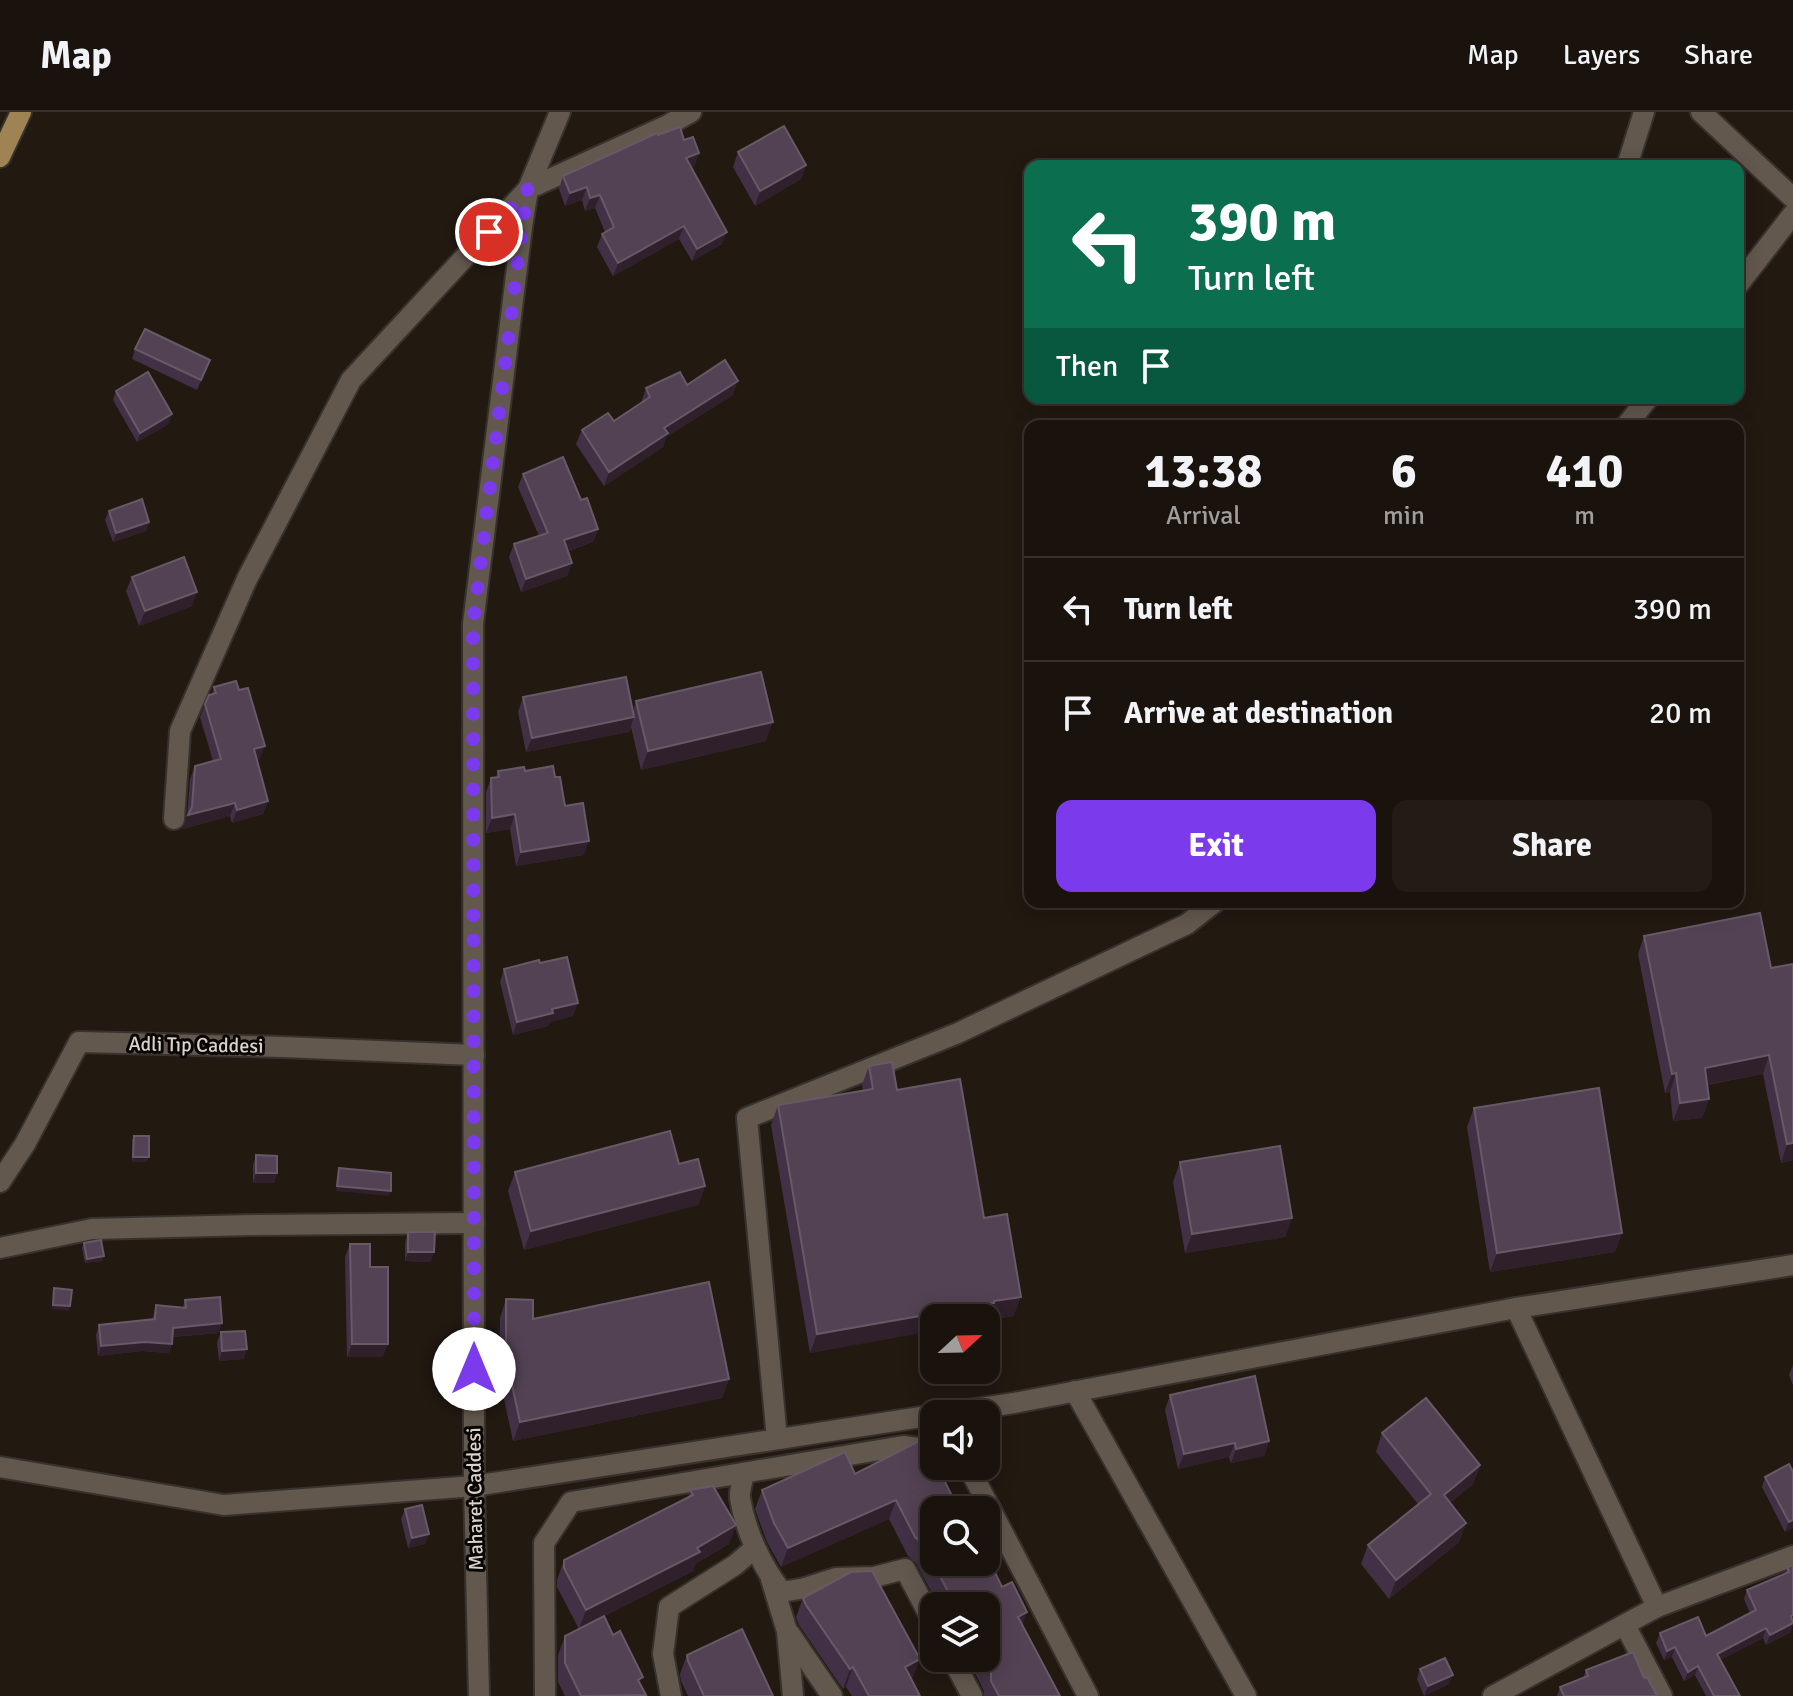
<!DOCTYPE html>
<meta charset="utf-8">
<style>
body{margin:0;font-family:Signika,sans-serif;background:#231c16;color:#f1f3f6;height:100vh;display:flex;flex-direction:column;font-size:30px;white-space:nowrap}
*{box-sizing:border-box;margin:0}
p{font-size:26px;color:#9f9e9d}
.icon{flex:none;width:44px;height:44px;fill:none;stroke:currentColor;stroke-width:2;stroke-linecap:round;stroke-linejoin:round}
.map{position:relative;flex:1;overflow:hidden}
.details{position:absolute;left:1024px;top:308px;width:720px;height:488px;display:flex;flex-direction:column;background:#1a130d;border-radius:16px;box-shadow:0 4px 20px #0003,0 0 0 2px #38322e}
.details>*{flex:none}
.banner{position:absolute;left:1024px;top:48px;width:720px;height:244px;border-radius:16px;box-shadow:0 4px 20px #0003,0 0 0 2px #38322e;background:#0b6e4f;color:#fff;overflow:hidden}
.needle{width:52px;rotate:68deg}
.buttons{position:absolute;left:920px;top:1192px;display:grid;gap:16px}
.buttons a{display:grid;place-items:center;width:80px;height:80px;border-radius:16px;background:#1a130d;box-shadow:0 4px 20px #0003,0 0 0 2px #38322e;font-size:40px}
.pin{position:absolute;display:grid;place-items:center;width:68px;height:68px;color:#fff;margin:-34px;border:4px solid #fff;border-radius:50%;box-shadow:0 2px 8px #0007}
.me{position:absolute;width:88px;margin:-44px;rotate:0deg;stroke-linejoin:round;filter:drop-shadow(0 0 6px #0008)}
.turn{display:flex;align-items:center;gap:28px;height:168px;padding:0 32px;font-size:36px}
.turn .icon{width:104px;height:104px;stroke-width:2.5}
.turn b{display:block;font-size:56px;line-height:68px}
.then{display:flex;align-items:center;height:76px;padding:0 32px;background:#0003;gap:16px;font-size:30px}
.eta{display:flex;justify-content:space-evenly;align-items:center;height:136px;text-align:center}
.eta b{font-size:48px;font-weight:700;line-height:56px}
.button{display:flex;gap:16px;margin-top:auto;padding:16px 32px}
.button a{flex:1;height:92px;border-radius:16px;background:#7c3aed;color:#fff;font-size:32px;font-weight:700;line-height:92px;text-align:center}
.button a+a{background:#231c16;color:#f1f3f6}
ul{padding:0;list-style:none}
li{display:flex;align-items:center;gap:24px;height:104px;padding:0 32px;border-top:2px solid #38322e}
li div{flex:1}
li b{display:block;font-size:30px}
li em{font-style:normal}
header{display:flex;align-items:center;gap:48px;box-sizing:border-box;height:112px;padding:0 40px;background:#1a130d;border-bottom:2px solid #38322e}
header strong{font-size:38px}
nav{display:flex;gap:44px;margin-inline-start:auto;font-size:28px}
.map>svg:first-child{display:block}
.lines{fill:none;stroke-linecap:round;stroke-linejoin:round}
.minor-casing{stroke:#38322e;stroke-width:24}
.major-casing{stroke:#38322e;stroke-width:24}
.minor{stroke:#63584e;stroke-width:20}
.major{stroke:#a08353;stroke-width:20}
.wall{fill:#423146}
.shaded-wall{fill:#2f202b}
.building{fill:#534254;stroke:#685967;stroke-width:2}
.route{stroke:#7c3aed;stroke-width:14;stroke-dasharray:0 25.2}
.labels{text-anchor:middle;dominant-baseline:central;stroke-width:6;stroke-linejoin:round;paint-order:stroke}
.street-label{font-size:20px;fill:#d9d2cc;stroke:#090503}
</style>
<header>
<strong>Map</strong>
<nav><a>Map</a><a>Layers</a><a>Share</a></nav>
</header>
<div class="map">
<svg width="1793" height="1584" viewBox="0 0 1793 1584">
<rect width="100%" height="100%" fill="#221911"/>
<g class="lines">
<!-- minor casing -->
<g class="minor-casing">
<g id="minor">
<polyline points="1701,0 1793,86"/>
<polyline points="1627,54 1644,0"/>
<polyline points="1738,173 1793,102"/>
<polyline points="1626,314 1648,286"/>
<polyline points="174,707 180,619 247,467 351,268 528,77 668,13 691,0"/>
<polyline points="0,1070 25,1032 79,930 283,935 474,943"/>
<polyline points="0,1136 92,1117 252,1113 474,1111"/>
<polyline points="1516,1196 1657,1495"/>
<polyline points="1075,1279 1246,1584"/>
<polyline points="941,1302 1014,1291 1516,1196 1793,1153"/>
<polyline points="777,1327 747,1006 958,921 1187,812 1215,790"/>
<polyline points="968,1354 1088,1584"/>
<polyline points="0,1355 224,1393 474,1374 934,1303"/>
<path d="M744,1361C743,1369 739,1378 740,1386C745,1418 762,1455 782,1480L805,1476L836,1466L874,1465L905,1457L934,1512"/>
<polyline points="771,1467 787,1519 793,1584"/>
<polyline points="1625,1513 1662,1584"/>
<polyline points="789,1521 832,1584"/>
<polyline points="952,1546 972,1584"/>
<polyline points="479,1584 474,1374 473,512 522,115 528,77 560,0"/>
<polyline points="545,1584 544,1431 571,1390 903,1334 934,1338"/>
<polyline points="671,1584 663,1542 669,1495 735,1453 755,1436"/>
<polyline points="1493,1584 1657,1495 1793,1444"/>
</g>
</g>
<!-- major casing -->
<g class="major-casing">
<polyline id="major" points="0,45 21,0"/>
</g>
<!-- minor -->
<use href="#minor" class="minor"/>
<!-- major -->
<use href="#major" class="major"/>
</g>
<!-- wall -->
<g class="wall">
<polygon points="658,23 695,54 691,55 722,132 692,149 679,127 613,164 597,135 602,122 605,120 595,96 585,99 582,88 565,94 559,77 563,64"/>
<polygon points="738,40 806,53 801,67 755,94 733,55"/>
<polygon points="135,237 210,248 197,278 132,247"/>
<polygon points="687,273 733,283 666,325 663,335 604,374 576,332 582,318 614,309 641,291 646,276"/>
<polygon points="116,279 169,312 137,330 113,288"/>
<polygon points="523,362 581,388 598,417 593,430 568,439 572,451 567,464 521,480 509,445 514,432 539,424 518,375"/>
<polygon points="109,399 149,410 146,419 113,430 105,408"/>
<polygon points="132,465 192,494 139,514 126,479"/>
<polygon points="214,575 260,647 257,648 268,689 263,702 232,711 230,704 183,717 187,706 190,667 195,654 213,649 200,605 209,583 212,582"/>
<polygon points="523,585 633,599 636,589 766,629 641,658 631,615 629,620 526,640 518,600"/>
<polygon points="498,659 525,659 555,665 565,694 584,743 516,754 510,717 486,721 486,680 491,666 496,665"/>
<polygon points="1760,801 1793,1048 1781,1051 1763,962 1707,973 1709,987 1702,1006 1673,1009 1670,980 1665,981 1638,842 1644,824"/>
<polygon points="504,857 573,904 550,910 548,914 513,923 500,870"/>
<polygon points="869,954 897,978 984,1106 1014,1204 988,1208 986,1211 986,1206 810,1241 771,1013 778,993 863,979 862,973"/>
<polygon points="1474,996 1622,1121 1615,1140 1490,1160 1467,1015"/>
<polygon points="134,1024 147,1050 132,1050 132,1028"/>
<polygon points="256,1043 277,1061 274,1071 253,1071 253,1053"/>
<polygon points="1180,1050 1292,1106 1285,1125 1185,1141 1173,1070"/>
<polygon points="679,1052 705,1074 698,1093 524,1138 508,1079 515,1060"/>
<polygon points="408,1120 431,1150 405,1149 405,1130"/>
<polygon points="84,1131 104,1144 102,1149 85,1151 82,1136"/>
<polygon points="350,1132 370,1155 383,1245 347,1245 345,1145"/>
<polygon points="506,1187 533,1207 729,1267 722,1286 513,1329 497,1254 499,1249 500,1206"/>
<polygon points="185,1188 219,1221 173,1225 169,1241 142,1239 98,1244 96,1223 99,1213 152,1208 156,1193 183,1195"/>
<polygon points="221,1220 244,1247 219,1249 217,1230"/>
<polygon points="1793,1253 1793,1273 1789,1263"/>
<polygon points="1170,1283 1269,1329 1264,1344 1231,1351 1229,1345 1178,1357 1165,1298"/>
<polygon points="1382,1321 1480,1353 1473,1372 1450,1391 1466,1411 1459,1430 1389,1487 1361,1452 1368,1433 1418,1392 1376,1340"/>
<polygon points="855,1362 934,1398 1022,1514 1060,1584 984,1584 984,1579 975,1561 979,1546 986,1546 986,1494 939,1494 916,1451 908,1444 889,1407 781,1455 767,1430 755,1397 762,1378"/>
<polygon points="1765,1365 1793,1416 1785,1420 1762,1375"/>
<polygon points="690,1378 736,1413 729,1432 695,1452 693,1459 579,1517 557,1475 557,1468 564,1448 688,1386"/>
<polygon points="405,1397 425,1432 408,1436 401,1407"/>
<polygon points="1793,1453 1791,1520 1766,1533 1763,1526 1720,1548 1740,1584 1706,1584 1695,1563 1684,1569 1672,1545 1664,1548 1656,1531 1660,1521 1706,1524 1750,1501 1744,1487 1747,1478 1785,1462 1787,1455"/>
<polygon points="803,1486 913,1566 911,1567 920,1584 852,1584 846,1575 843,1577 799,1513 796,1505"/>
<polygon points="565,1524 640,1572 646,1584 565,1584 558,1570 558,1543"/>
<polygon points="687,1543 773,1584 688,1584 681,1569 680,1562"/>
<polygon points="1420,1557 1449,1572 1424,1584 1417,1567"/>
<polygon points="1586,1558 1644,1566 1657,1584 1557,1584 1560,1575 1583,1566"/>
</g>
<!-- shaded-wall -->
<g class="shaded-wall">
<polygon points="699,41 695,54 681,59 686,46"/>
<polygon points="806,53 801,67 755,94 760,79"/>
<polygon points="587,75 582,88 565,94 570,81"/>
<polygon points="600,83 595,96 585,99 590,86"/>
<polygon points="684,114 679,127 613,164 618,151"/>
<polygon points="727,120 722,132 692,149 697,137"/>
<polygon points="738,269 733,283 666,325 663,335 604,374 609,360 664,316"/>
<polygon points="172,302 169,312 137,330 140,321"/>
<polygon points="149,410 146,419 113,430 116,421"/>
<polygon points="598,417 593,430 560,441 564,428"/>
<polygon points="572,451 567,464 521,480 526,467"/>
<polygon points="197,480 192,494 139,514 145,499"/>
<polygon points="634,605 629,620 526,640 532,626"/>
<polygon points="773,610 766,629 641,658 648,639"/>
<polygon points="265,634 260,647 249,651 254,637"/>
<polygon points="268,689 263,702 232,711 237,698"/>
<polygon points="235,691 230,704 183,717 188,703"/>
<polygon points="515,702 510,717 486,721 492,706"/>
<polygon points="589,729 584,743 516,754 521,740"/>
<polygon points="578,891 573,904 550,910 548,914 513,923 517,910 552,897"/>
<polygon points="1769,943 1763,962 1698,974 1705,956"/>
<polygon points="1676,961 1670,980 1665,981 1672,962"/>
<polygon points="1709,987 1702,1006 1673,1009 1680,991"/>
<polygon points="1793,1031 1793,1048 1781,1051 1787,1032"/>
<polygon points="133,1045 149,1045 147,1050 132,1050"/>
<polygon points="256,1061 277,1061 274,1071 253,1071"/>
<polygon points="337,1074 391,1079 389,1084 336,1079"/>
<polygon points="705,1074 698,1093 524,1138 531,1119"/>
<polygon points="1292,1106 1285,1125 1185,1141 1192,1122"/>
<polygon points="1622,1121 1615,1140 1490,1160 1497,1141"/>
<polygon points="408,1140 434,1140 431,1150 405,1149"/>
<polygon points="104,1144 102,1149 85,1151 87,1147"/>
<polygon points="1021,1185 1014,1204 988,1208 986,1211 986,1206 934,1206 934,1219 810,1241 817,1222"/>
<polygon points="53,1193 70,1194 69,1199 51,1197"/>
<polygon points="222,1211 219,1221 170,1225 173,1216"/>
<polygon points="145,1230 172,1232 169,1241 142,1239 98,1244 101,1234"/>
<polygon points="352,1232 388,1232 383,1245 347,1245"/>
<polygon points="247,1237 244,1247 219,1249 222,1239"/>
<polygon points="729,1267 722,1286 513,1329 520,1310"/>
<polygon points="1269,1329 1264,1344 1231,1351 1236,1337"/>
<polygon points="1235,1331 1229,1345 1178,1357 1184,1342"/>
<polygon points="1480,1353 1473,1372 1437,1402 1444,1383"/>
<polygon points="896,1388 889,1407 781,1455 788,1436"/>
<polygon points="1793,1408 1793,1416 1785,1420 1789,1410"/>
<polygon points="1466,1411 1459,1430 1389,1487 1396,1468"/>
<polygon points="736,1413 729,1432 695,1452 693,1459 579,1517 586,1498 697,1436"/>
<polygon points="429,1422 425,1432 408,1436 412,1426"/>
<polygon points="1027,1500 1020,1520 1018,1505"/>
<polygon points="1793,1511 1791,1520 1766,1533 1770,1523"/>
<polygon points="1766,1516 1763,1526 1713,1552 1717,1542"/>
<polygon points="1675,1535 1672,1545 1664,1548 1667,1539"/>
<polygon points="920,1547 913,1566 898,1574 905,1555"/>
<polygon points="1698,1554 1695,1563 1684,1569 1688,1560"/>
<polygon points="853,1555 846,1575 843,1577 850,1557"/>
<polygon points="1453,1563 1449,1572 1424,1584 1428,1574"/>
</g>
<!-- building -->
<g class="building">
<polygon points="784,14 806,53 760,79 738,40"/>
<polygon points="680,15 684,28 693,25 699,41 686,46 727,120 697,137 684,114 618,151 602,122 614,115 600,83 590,86 587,75 570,81 563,64 657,21 658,23"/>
<polygon points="145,217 210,248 201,268 135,237"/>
<polygon points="725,248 738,269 664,316 668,321 609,360 582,318 608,301 614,309 650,285 646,276 680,260 687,273"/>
<polygon points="148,260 172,302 140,321 116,279"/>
<polygon points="563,345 581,388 587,386 598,417 564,428 572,451 526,467 514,432 548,421 523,362"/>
<polygon points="142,387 149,410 116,421 109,399"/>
<polygon points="184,445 197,480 145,499 132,465"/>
<polygon points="761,560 773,610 648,639 636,589"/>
<polygon points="626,565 634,605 532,626 523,585"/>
<polygon points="236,569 239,578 248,576 265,634 254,637 268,689 237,698 235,691 188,703 192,695 195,654 221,647 205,592 209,583 216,581 214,575"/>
<polygon points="553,654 555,665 560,665 565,694 583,691 589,729 521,740 515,702 492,706 491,666 499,665 498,659 524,655 525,659"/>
<polygon points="1760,801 1771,856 1793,852 1793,1031 1787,1032 1769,943 1705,956 1709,987 1680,991 1676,961 1672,962 1644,824"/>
<polygon points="567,845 578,891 552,897 553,901 517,910 504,857 539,848 540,851"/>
<polygon points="892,950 897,978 960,967 984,1106 1007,1102 1021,1185 994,1189 994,1191 817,1222 778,993 873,977 869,954"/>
<polygon points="1599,976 1622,1121 1497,1141 1474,996"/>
<polygon points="670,1019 679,1052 698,1047 705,1074 531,1119 515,1060"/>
<polygon points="134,1024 149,1024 149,1045 133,1045"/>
<polygon points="1280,1034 1292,1106 1192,1122 1180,1050"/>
<polygon points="256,1043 277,1044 277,1061 256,1061"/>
<polygon points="339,1056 391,1061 391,1079 337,1074"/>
<polygon points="408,1120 435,1120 434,1140 408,1140"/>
<polygon points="101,1128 104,1144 87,1147 84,1131"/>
<polygon points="350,1132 370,1132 370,1155 388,1155 388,1232 352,1232"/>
<polygon points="709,1170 729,1267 520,1310 504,1236 506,1235 506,1187 533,1188 533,1207"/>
<polygon points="54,1176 72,1178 70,1194 53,1193"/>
<polygon points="220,1185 222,1211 173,1216 172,1232 145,1230 101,1234 99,1213 155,1207 156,1193 186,1196 185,1188"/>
<polygon points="245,1219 247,1237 222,1239 221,1220"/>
<polygon points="1255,1264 1269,1329 1236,1337 1235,1331 1184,1342 1170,1283"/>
<polygon points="1426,1286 1480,1353 1444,1383 1466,1411 1396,1468 1368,1433 1431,1382 1382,1321"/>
<polygon points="919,1329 925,1330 934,1349 934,1354 937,1354 959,1398 934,1398 934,1450 985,1450 987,1454 991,1452 1002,1475 1012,1470 1027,1500 1018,1505 1060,1584 999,1584 991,1569 991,1560 984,1546 986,1546 986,1539 991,1537 986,1526 986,1494 954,1494 952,1487 923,1432 915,1425 896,1388 788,1436 774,1411 762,1378 845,1340 855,1362"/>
<polygon points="1789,1352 1793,1360 1793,1408 1789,1410 1765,1365"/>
<polygon points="713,1374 736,1413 697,1436 700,1440 586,1498 564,1456 564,1448 693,1383 690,1378"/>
<polygon points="422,1393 429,1422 412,1426 405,1397"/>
<polygon points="1793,1453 1793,1503 1791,1504 1793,1511 1770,1523 1766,1516 1717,1542 1740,1584 1714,1584 1698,1554 1688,1560 1675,1535 1667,1539 1660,1521 1698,1505 1706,1524 1756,1498 1747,1478 1789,1460 1787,1455"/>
<polygon points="872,1459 920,1547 905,1555 920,1584 869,1584 853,1555 850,1557 806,1493 803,1486 851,1460"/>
<polygon points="604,1504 613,1523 620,1519 643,1565 638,1568 646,1583 581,1584 565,1551 565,1524"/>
<polygon points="742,1517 773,1584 704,1584 688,1549 687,1543"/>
<polygon points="1633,1540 1644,1566 1647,1565 1657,1584 1564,1584 1560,1575 1588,1564 1586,1558"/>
<polygon points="1445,1546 1453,1563 1428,1574 1420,1557"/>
</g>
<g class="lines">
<!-- route -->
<polyline class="route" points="474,1257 473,512 522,115 528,77 489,120"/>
</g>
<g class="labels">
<!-- street labels -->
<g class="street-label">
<text transform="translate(196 933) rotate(1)">Adli Tıp Caddesi</text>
<text transform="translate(475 1387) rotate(-91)">Maharet Caddesi</text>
</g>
</g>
</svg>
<div class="buttons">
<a><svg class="needle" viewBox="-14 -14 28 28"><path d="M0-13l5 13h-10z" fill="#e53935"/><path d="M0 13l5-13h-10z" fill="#9f9e9d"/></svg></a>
<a><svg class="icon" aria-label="sound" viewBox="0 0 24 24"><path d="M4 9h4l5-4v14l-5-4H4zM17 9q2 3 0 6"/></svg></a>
<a><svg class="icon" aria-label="search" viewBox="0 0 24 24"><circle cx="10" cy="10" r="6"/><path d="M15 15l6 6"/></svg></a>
<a><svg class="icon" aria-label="layers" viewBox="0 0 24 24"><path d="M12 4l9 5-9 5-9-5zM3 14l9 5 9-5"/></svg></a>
</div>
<div class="pin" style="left:489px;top:120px;background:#d93025"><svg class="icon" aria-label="arrive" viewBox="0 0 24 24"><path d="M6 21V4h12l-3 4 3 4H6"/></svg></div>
<svg class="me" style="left:474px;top:1257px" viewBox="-20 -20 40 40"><circle r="19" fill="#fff"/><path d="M0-13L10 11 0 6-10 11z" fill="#7c3aed"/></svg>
<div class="banner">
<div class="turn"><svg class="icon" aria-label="left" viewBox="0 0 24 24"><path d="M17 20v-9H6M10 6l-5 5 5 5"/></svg><div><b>390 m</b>Turn left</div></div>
<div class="then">Then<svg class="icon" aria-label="arrive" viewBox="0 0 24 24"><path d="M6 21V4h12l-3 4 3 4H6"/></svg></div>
</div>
<section class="details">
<div class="eta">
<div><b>13:38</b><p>Arrival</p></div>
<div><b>6</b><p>min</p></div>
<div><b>410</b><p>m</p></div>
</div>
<ul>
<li><svg class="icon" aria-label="left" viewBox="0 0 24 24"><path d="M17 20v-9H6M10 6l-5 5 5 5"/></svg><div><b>Turn left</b></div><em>390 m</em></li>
<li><svg class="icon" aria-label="arrive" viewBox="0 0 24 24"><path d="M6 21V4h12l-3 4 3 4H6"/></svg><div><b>Arrive at destination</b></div><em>20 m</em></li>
</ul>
<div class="button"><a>Exit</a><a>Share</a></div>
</section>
</div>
